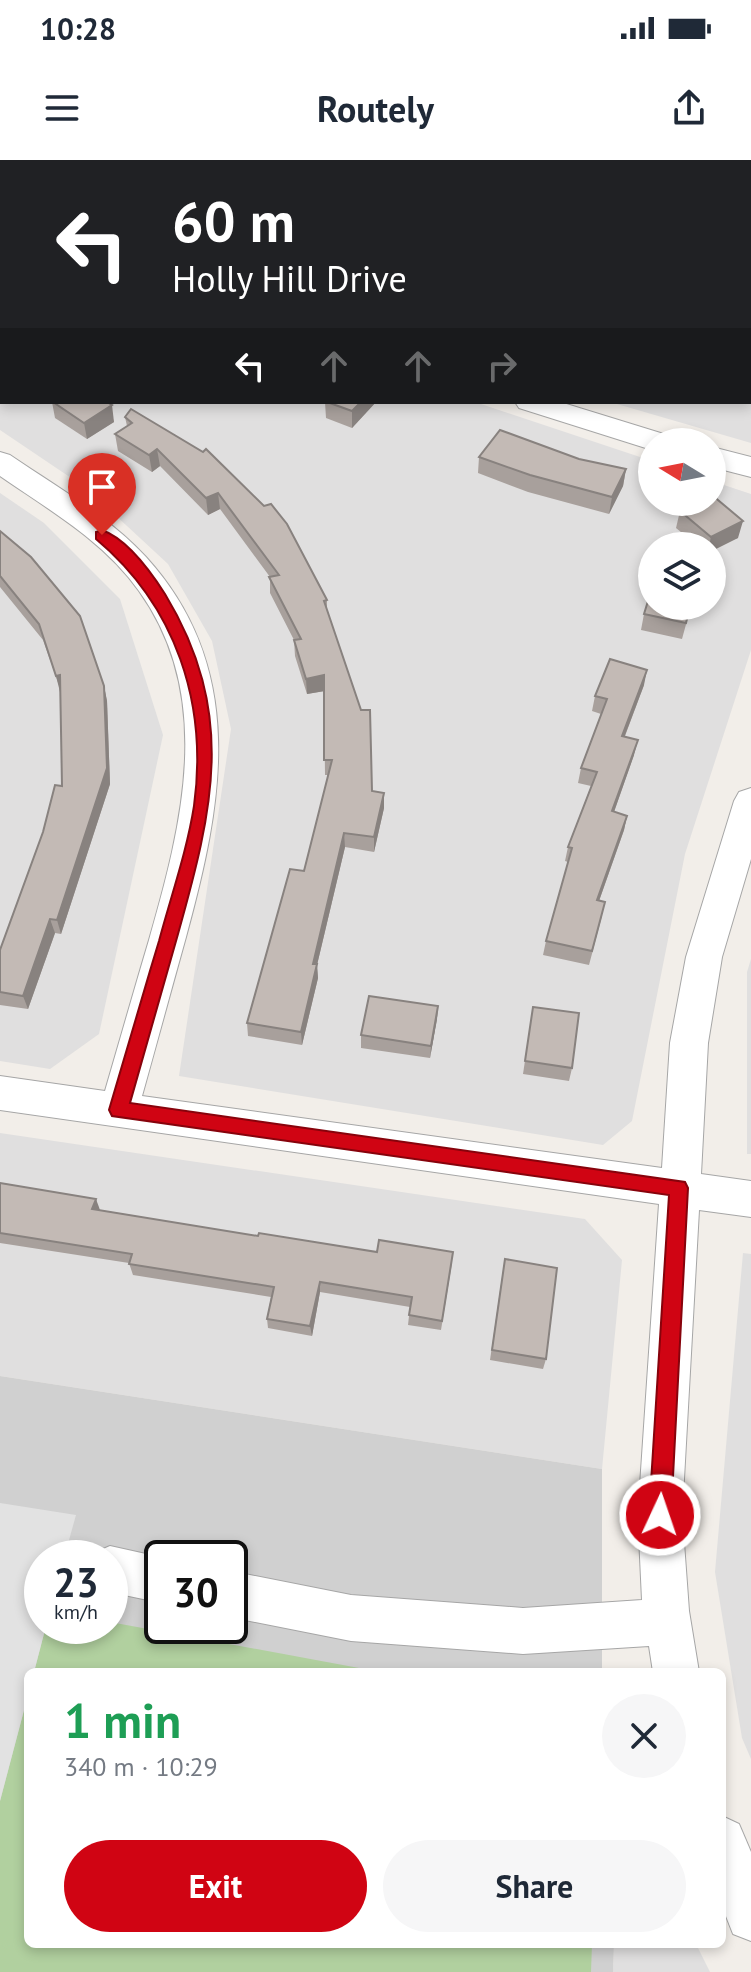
<!DOCTYPE html>
<meta charset="utf-8">
<style>
body{margin:0;font-family:"PT Sans",sans-serif;background:#f6f6f7;color:#1f2937;height:100vh;display:flex;flex-direction:column;font-size:30px;white-space:nowrap}
*{box-sizing:border-box;margin:0}
p{font-size:26px;color:#747a83}
.icon{flex:none;width:44px;height:44px;fill:none;stroke:currentColor;stroke-width:2;stroke-linecap:round;stroke-linejoin:round}
.map{position:relative;flex:1;overflow:hidden}
.side{position:absolute;left:24px;top:1508px;width:702px;height:280px;display:flex;flex-direction:column;background:#fff;border-radius:12px;box-shadow:0 4px 12px #0003}
.side>*{flex:none}
.guide{position:absolute;left:0px;top:0px;width:752px;height:244px;box-shadow:0 4px 12px #0003;background:#202124;color:#fff;overflow:hidden}
.needle{width:52px;rotate:280deg}
.controls{position:absolute;left:638px;top:268px;display:grid;gap:16px}
.controls a{display:grid;place-items:center;width:88px;height:88px;border-radius:50%;background:#fff;box-shadow:0 4px 12px #0003;font-size:40px}
.speed{position:absolute;left:24px;top:1380px;display:flex;gap:16px;font-size:40px;font-weight:700;text-align:center}
.speed>*{display:grid;place-content:center;width:104px;height:104px;border-radius:50%;background:#fff;box-shadow:0 4px 12px #0003;line-height:1}
.speed small{font-size:20px;font-weight:400}
.speed .limit{border:4px solid #111;border-radius:12px;background:#fff;color:#111}
.pin{position:absolute;display:grid;place-items:center;width:68px;height:68px;color:#fff;margin:-82px -34px;border-radius:50% 50% 50% 0;rotate:-45deg;box-shadow:0 0 8px #0007}
.pin .icon{rotate:45deg}
.me{position:absolute;width:88px;margin:-44px;rotate:3deg;stroke-linejoin:round;filter:drop-shadow(0 0 6px #0008)}
.turn{display:flex;align-items:center;gap:28px;height:168px;padding:0 40px;font-size:36px}
.turn .icon{width:104px;height:104px;stroke-width:2.5}
.turn b{display:block;font-size:56px;line-height:68px}
.lanes{display:flex;align-items:center;height:76px;padding:0 40px;background:#0003;justify-content:center;gap:40px;direction:ltr}
.lanes .off{opacity:.35}
.round{display:grid;place-items:center;flex:none;width:84px;height:84px;border-radius:42px;background:#f6f6f7}
.head{display:flex;align-items:center;justify-content:space-between;height:136px;padding:0 40px}
h1{font-size:48px;font-weight:700;line-height:60px;color:#1e9e55}
.primary-button{display:flex;gap:16px;margin-top:auto;padding:16px 40px}
.primary-button a{flex:1;height:92px;border-radius:48px;background:#d00413;color:#fff;font-size:32px;font-weight:700;line-height:92px;text-align:center}
.primary-button a+a{background:#f6f6f7;color:#1f2937}
.status{display:flex;justify-content:space-between;align-items:center;height:56px;padding:0 40px;background:#fff;direction:ltr}
.status svg{height:22px;fill:currentColor}
header{display:flex;justify-content:space-between;align-items:center;height:104px;padding:0 40px;background:#fff;font-size:36px;font-weight:700}
.map>svg:first-child{display:block}
.residential{fill:#e0dfdf;fill-rule:evenodd}
.religious{fill:#d0d0d0;fill-rule:evenodd}
.forest{fill:#b1d09f}
.parking{fill:#e2e2e2}
.lines{fill:none;stroke-linecap:round;stroke-linejoin:round}
.minor-casing{stroke:#a6a6a6;stroke-width:2}
.minor{fill:#fff;fill-rule:evenodd}
.wall{fill:#a8a09c}
.shaded-wall{fill:#88827f}
.building{fill:#c3bab5;stroke:#88827f;stroke-width:2}
.route{fill:#d00413;stroke:#87030c;stroke-width:2}
</style>
<div class="status"><b>10:28</b><svg viewBox="0 0 49 12"><path d="M0 12V9h3v3zM5 12V6h3v6zM10 12V3h3v9zM15 12V0h3v12zM26 1h20v11H26zM47 4h2v5h-2z"/></svg></div>
<header><svg class="icon" aria-label="menu" viewBox="0 0 24 24"><path d="M4 6h16M4 12h16M4 18h16"/></svg>Routely<svg class="icon" aria-label="share" viewBox="0 0 24 24"><path d="M12 15V3M7 8l5-5 5 5M5 13v7h14v-7"/></svg></header>
<div class="map">
<svg width="751" height="1812" viewBox="0 0 751 1812">
<rect width="100%" height="100%" fill="#f2eee9"/>
<!-- residential -->
<g class="residential">
<path d="M0,0L12,2H2V242H475L652,301V342H712V321L751,334V490L685,694L632,961L603,985L179,916L231,569L212,481L168,404L86,328L0,270ZM652,386H712V446H652Z"/>
<polygon points="76,0 510,0 515,2 79,2"/>
<polygon points="751,78 751,283 610,242 750,242"/>
<polygon points="0,333 44,363 120,439 163,575 99,874 50,909 0,901"/>
<polygon points="751,799 751,994 747,994 747,812"/>
<polygon points="0,973 585,1059 622,1100 602,1309 0,1216"/>
<polygon points="743,1093 751,1094 751,1599 742,1578 715,1412"/>
<polygon points="614,1784 696,1784 710,1812 613,1812"/>
</g>
<!-- religious -->
<path class="religious" d="M0,1216L602,1309V1512H28V1784H614L613,1812H0ZM42,1398H110V1466H42ZM162,1398H230V1466H162Z"/>
<!-- forest -->
<g class="forest">
<polygon points="110,1462 359,1508 413,1512 34,1512 46,1466 110,1466"/>
<polygon points="28,1535 28,1784 592,1784 591,1812 0,1812 0,1641"/>
</g>
<!-- parking -->
<polygon class="parking" points="0,1343 76,1355 64,1398 42,1398 42,1466 46,1466 34,1512 28,1512 28,1535 0,1641"/>
<g class="lines">
<!-- minor casing -->
<g class="minor-casing">
<g id="minor">
<polygon points="25,0 51,0 52,2 26,2"/>
<polygon points="535,0 563,0 564,2 536,2"/>
<rect x="750" y="56" width="1" height="16"/>
<polygon points="515,242 560,242 667,275 671,282 652,282 652,290 519,248"/>
<polygon points="712,287 751,297 751,317 712,307"/>
<path d="M0,292L10,295C57,327 108,356 146,397C249,510 222,645 186,777C171,830 157,883 142,936L662,1008L670,883L686,797L734,641L739,632L751,628V699L722,797L708,883L701,1014L751,1021V1057L699,1050L682,1355L689,1451L699,1512H653L649,1486L523,1494L351,1481L230,1457V1411L351,1435L523,1448L642,1440L638,1355L659,1044L0,950V916L105,931C120,880 134,830 149,780C182,665 215,537 139,431C104,381 49,350 0,316Z"/>
<polygon points="110,1386 164,1398 162,1443 110,1432 110,1398 92,1398 94,1393"/>
<polygon points="722,1656 739,1664 751,1692 751,1781 733,1774 722,1746"/>
</g>
</g>
<!-- minor -->
<use href="#minor" class="minor"/>
</g>
<!-- wall -->
<g class="wall">
<polygon points="369,0 404,0 401,2 374,2"/>
<polygon points="751,186 751,236 750,234"/>
<polygon points="52,242 107,242 114,262 87,279 55,258"/>
<polygon points="325,242 376,242 352,268 326,258"/>
<polygon points="125,257 203,292 327,440 327,451 372,631 384,648 374,692 345,687 317,805 318,818 302,885 248,876 247,863 304,711 328,615 325,615 324,531 307,534 295,496 294,480 270,433 270,417 220,349 208,355 160,306 152,312 118,291 115,274 127,266"/>
<polygon points="479,297 579,299 626,309 623,326 609,354 528,332 478,313"/>
<polygon points="680,351 738,378 712,386 698,386 676,368"/>
<polygon points="0,371 104,526 107,541 110,624 61,774 55,773 28,849 0,845 0,790 62,626 61,531 43,480 0,427"/>
<polygon points="691,446 682,479 641,470 644,454"/>
<polygon points="644,525 625,576 634,595 614,652 627,656 624,670 599,741 602,756 589,805 543,795 546,781 568,702 565,701 568,687 591,626 578,623 581,608 601,554 592,551 595,536"/>
<polygon points="438,846 437,859 430,898 361,888 361,875"/>
<polygon points="533,847 572,908 569,921 523,914"/>
<polygon points="0,1023 100,1050 258,1076 452,1103 441,1170 408,1165 410,1147 320,1132 312,1176 268,1168 267,1159 271,1137 133,1115 129,1103 0,1083"/>
<polygon points="503,1110 546,1199 543,1209 490,1200"/>
</g>
<!-- shaded-wall -->
<g class="shaded-wall">
<polygon points="392,0 404,0 401,2 392,2"/>
<polygon points="2,45 2,64 0,66 0,47"/>
<polygon points="2,176 2,196 0,197 0,178"/>
<polygon points="361,242 376,242 352,268 352,251"/>
<polygon points="112,245 114,262 87,279 84,263"/>
<polygon points="157,289 160,306 152,312 149,295"/>
<polygon points="626,309 623,326 609,354 612,337"/>
<polygon points="218,333 220,349 208,355 206,338"/>
<polygon points="743,361 738,378 712,391 712,386 709,386 711,377"/>
<polygon points="647,510 644,525 619,591 622,576"/>
<polygon points="60,515 64,531 60,532 56,516"/>
<polygon points="324,515 325,531 307,534 306,519"/>
<polygon points="104,526 107,541 110,624 61,774 57,760"/>
<polygon points="638,580 634,595 609,666 612,651"/>
<polygon points="384,633 384,648 374,692 374,677"/>
<polygon points="627,656 624,670 594,755 597,740"/>
<polygon points="344,673 345,687 317,805 318,818 302,885 301,872 313,804"/>
<polygon points="50,759 55,773 28,849 23,836"/>
<polygon points="438,846 437,859 430,898 431,886"/>
<polygon points="96,1039 100,1050 92,1049"/>
<polygon points="320,1122 320,1132 312,1176 310,1166"/>
</g>
<!-- building -->
<g class="building">
<polygon points="0,24 2,25 2,45 0,47"/>
<polygon points="0,163 2,164 2,176 0,178"/>
<polygon points="751,186 751,214 750,212"/>
<polygon points="53,242 107,242 112,245 84,263"/>
<polygon points="327,242 361,242 352,251"/>
<polygon points="131,249 203,292 206,289 264,346 271,344 287,364 327,440 324,441 361,550 370,550 372,631 384,633 374,677 344,673 313,804 317,804 301,872 247,863 290,709 304,711 332,600 324,600 324,515 306,519 294,480 301,479 269,417 279,415 218,333 206,338 157,289 149,295 115,274 132,263 125,257"/>
<polygon points="500,270 579,299 626,309 612,337 530,315 479,297"/>
<polygon points="712,335 743,361 711,377 680,351 698,342 712,342"/>
<polygon points="0,371 31,397 80,456 104,526 107,608 57,760 50,759 23,836 0,832 0,790 43,672 55,625 62,626 60,515 56,516 39,464 0,416"/>
<polygon points="652,428 652,446 690,446 686,463 644,454"/>
<polygon points="610,499 647,510 622,576 638,580 612,651 627,656 597,740 605,742 592,791 546,781 572,688 568,687 597,612 581,608 607,539 595,536"/>
<polygon points="369,836 438,846 431,886 361,875"/>
<polygon points="533,847 579,853 572,908 525,901"/>
<polygon points="0,1023 96,1039 92,1049 258,1076 259,1073 377,1092 379,1080 453,1092 442,1161 409,1155 412,1137 320,1122 310,1166 267,1159 274,1127 129,1104 132,1094 0,1073"/>
<polygon points="505,1099 557,1108 546,1199 492,1190"/>
</g>
<!-- route -->
<path class="route" d="M102,370C127,379 151,412 165,434C237,553 213,649 178,774C162,830 146,887 130,943L685,1022L688,1028L671,1355L668,1363L660,1366L652,1363L649,1355L669,1035L112,956L109,950C126,893 142,837 159,781C171,736 187,691 194,646C208,543 176,446 96,379V372Z"/>
</svg>
<div class="controls">
<a><svg class="needle" viewBox="-14 -14 28 28"><path d="M0-13l5 13h-10z" fill="#e53935"/><path d="M0 13l5-13h-10z" fill="#747a83"/></svg></a>
<a><svg class="icon" aria-label="layers" viewBox="0 0 24 24"><path d="M12 4l9 5-9 5-9-5zM3 14l9 5 9-5"/></svg></a>
</div>
<div class="speed"><div>23<small>km/h</small></div><div class="limit">30</div></div>
<div class="pin" style="left:102px;top:375px;background:#d93025"><svg class="icon" aria-label="arrive" viewBox="0 0 24 24"><path d="M6 21V4h12l-3 4 3 4H6"/></svg></div>
<svg class="me" style="left:660px;top:1355px" viewBox="-20 -20 40 40"><circle r="17" fill="#d00413" stroke="#fff" stroke-width="3"/><path d="M0-11L8 9 0 5-8 9z" fill="#fff"/></svg>
<div class="guide">
<div class="turn"><svg class="icon" aria-label="left" viewBox="0 0 24 24"><path d="M17 20v-9H6M10 6l-5 5 5 5"/></svg><div><b>60 m</b>Holly Hill Drive</div></div>
<div class="lanes"><svg class="icon" aria-label="left" viewBox="0 0 24 24"><path d="M17 20v-9H6M10 6l-5 5 5 5"/></svg><svg class="icon off" aria-label="ahead" viewBox="0 0 24 24"><path d="M12 20V5M6 11l6-6 6 6"/></svg><svg class="icon off" aria-label="ahead" viewBox="0 0 24 24"><path d="M12 20V5M6 11l6-6 6 6"/></svg><svg class="icon off" aria-label="right" viewBox="0 0 24 24"><path d="M7 20v-9h11M14 6l5 5-5 5"/></svg></div>
</div>
<section class="side">
<div class="head"><div><h1>1 min</h1><p>340 m · 10:29</p></div><a class="round"><svg class="icon" aria-label="close" viewBox="0 0 24 24"><path d="M6 6l12 12M18 6L6 18"/></svg></a></div>
<div class="primary-button"><a>Exit</a><a>Share</a></div>
</section>
</div>
